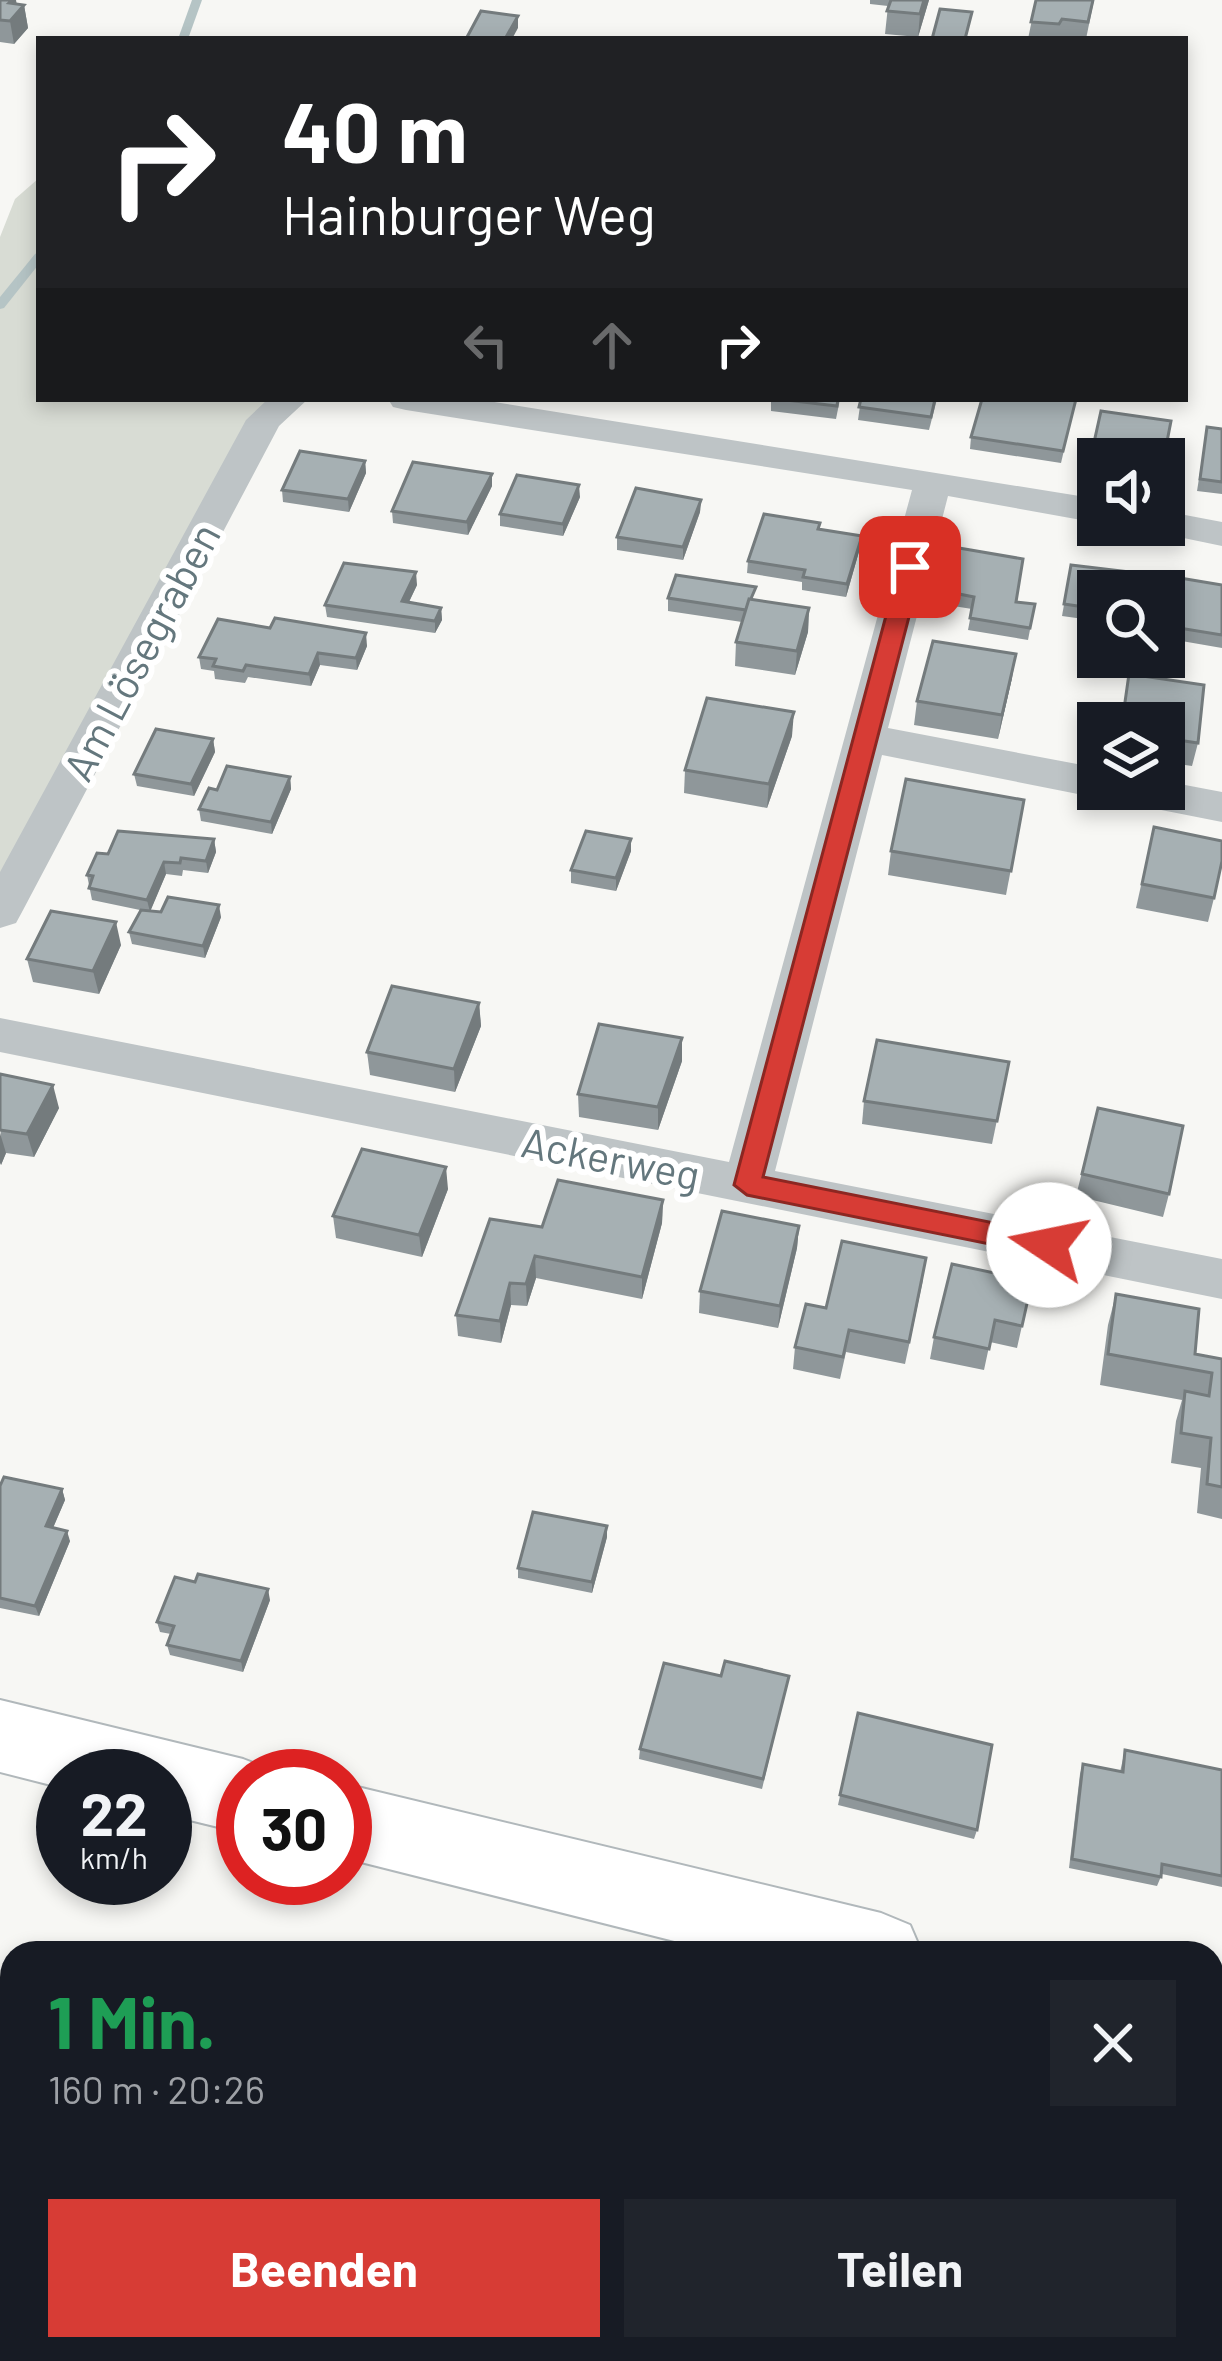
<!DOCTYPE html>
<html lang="de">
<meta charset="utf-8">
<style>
body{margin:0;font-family:Barlow,sans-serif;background:#20242c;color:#f1f3f6;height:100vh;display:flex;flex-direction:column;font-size:45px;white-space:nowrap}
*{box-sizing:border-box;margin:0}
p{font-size:39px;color:#9ea1a6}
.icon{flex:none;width:66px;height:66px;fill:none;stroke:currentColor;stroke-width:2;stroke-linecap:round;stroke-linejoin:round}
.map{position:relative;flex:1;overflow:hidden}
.drawer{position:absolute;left:0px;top:1941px;width:1224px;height:420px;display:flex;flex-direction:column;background:#171b24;border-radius:36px 36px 0 0;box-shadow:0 6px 18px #0003}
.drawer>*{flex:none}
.hud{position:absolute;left:36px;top:36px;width:1152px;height:366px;border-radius:0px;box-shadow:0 6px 18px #0003;background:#202124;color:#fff;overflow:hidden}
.tools{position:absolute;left:1077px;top:438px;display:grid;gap:24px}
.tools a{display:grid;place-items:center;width:108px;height:108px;border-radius:0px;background:#171b24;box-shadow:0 6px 18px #0003;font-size:60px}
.speed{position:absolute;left:36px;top:1749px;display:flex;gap:24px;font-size:60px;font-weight:700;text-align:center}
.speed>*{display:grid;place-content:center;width:156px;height:156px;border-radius:50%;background:#171b24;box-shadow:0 6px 18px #0003;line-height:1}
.speed small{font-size:30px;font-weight:400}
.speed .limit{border:18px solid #d22;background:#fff;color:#111}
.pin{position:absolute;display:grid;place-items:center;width:102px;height:102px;color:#fff;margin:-51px;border-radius:24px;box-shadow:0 6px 18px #0006}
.me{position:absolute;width:132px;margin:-66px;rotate:281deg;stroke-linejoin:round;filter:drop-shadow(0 0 9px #0008)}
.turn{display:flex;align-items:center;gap:42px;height:252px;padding:0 48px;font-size:54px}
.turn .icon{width:156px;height:156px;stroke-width:2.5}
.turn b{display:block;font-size:84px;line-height:102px}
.lanes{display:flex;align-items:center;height:114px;padding:0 48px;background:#0003;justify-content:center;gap:60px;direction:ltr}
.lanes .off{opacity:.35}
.round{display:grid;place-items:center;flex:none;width:126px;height:126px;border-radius:0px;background:#20242c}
.overview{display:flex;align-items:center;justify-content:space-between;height:204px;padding:0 48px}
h1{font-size:72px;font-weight:700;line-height:90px;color:#1e9e55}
.action{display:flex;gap:24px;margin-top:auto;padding:24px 48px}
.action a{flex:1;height:138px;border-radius:0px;background:#d73c35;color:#fff;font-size:48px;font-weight:700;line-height:138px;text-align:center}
.action a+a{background:#20242c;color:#f1f3f6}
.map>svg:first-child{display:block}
.green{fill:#d8dcd4}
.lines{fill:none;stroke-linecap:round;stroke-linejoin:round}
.stream{fill:#b5c4c5;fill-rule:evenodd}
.secondary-casing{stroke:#b1b8bb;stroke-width:4}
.minor{fill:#bec4c6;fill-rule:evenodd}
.secondary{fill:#fff;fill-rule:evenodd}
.wall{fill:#8f979a}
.shaded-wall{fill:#747b7d}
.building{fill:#a6b0b3;stroke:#747b7d;stroke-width:3}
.route{fill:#d73c35;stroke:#8c2722;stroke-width:3}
.labels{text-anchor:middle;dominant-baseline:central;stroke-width:12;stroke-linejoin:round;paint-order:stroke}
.street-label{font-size:42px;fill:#64777d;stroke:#fff}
</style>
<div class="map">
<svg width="1222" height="2361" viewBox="0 0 1222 2361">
<rect width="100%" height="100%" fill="#f7f7f4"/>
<!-- green -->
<g class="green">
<polygon points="39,178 39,399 274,399 0,879 0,237 15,199"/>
<polygon points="1212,2093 1222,2096 1222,2361 1011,2361 1010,2349 1212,2349"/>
</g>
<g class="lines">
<!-- stream -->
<g class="stream">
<polygon points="192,0 202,0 188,39 178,39"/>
<polygon points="39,252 39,264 4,308 0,309 0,297 35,254"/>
</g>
<!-- secondary casing -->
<g class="secondary-casing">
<g id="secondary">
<polygon points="0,1700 243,1759 271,1770 273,1776 243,1776 243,1833 165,1814 165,1776 63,1776 63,1788 0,1772"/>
<polygon points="345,1784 881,1913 910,1925 922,1953 722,1953 345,1858"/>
<polygon points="1212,1993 1222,1995 1222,2079 1212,2077"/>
</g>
</g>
<!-- minor -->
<g class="minor">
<polygon points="268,399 308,399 279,426 22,912 16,923 0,928 0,872 246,420"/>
<polygon points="388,399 476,399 1098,499 1098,523 948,496 888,728 1098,768 1098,789 1164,789 1164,781 1222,792 1222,822 1131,804 1113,793 1098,798 882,755 775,1171 1222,1259 1222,1299 0,1052 0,1018 729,1162 912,490 406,410 393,407"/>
<polygon points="1164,511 1222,522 1222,546 1150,531 1146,525 1164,525"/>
<rect x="905" y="2349" width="66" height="12"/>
</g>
<!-- secondary -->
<use href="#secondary" class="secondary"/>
</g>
<!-- wall -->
<g class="wall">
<polygon points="0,0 24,5 28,28 14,44 0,42"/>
<polygon points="870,0 929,0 918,37 885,34 888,6 870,4"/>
<polygon points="1036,0 1094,0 1086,39 1028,39"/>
<polygon points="771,399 840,399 836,419 771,411"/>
<polygon points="861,399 937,399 929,430 858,420"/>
<polygon points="1076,399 1061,463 970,449 971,437"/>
<polygon points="1101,411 1171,421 1164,459 1091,460"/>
<polygon points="1207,427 1222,429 1222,494 1197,491"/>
<polygon points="365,461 366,473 349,512 283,502 282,490"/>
<polygon points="492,474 492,486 468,535 393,523 392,511"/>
<polygon points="580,497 563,536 500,526 500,514"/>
<polygon points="701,500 700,512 683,560 617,550 617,537"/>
<polygon points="820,523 819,529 862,536 860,548 846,597 802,590 802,582 747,573 748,561"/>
<polygon points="1071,565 1098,591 1098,621 1062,616"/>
<polygon points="1180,578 1222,585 1222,648 1170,639"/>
<polygon points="417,585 409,602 441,608 442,620 435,633 327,617 325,605"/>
<polygon points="949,592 1035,604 1028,640 968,630 972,609 947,605"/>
<polygon points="668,598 755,600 809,608 808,632 795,675 735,666 736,642 742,622 668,611"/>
<polygon points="367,646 357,670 320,665 311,686 248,677 245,683 215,679 214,671 201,669 199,657"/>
<polygon points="1129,674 1198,743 1192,766 1164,762 1164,723 1121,723"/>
<polygon points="1012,678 998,739 914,725 917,701"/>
<polygon points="792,736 767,808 684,793 685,770"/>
<polygon points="213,739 215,752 194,796 137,786 134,774"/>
<polygon points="290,777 291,789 272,834 201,821 199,809 217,790"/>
<polygon points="1024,800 1006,895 888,875 891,851"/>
<polygon points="1154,827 1214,898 1208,922 1136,908"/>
<polygon points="214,839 216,852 208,873 183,870 182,876 166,874 150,911 221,917 205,958 132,944 129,932 140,910 92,900 87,875 108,854"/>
<polygon points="631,839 631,851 616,891 571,883 571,870"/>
<polygon points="121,945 99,994 33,982 27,959"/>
<polygon points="479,1003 481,1026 455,1092 370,1075 367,1052"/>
<polygon points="682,1038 682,1061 658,1130 579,1117 578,1094"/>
<polygon points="1009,1062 992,1144 862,1124 864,1101"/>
<polygon points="0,1074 59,1108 34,1157 6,1153 1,1165"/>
<polygon points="1098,1108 1169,1194 1163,1217 1076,1196"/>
<polygon points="448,1189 422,1257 336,1238 333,1216"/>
<polygon points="663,1200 662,1223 642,1299 536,1278 527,1306 511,1305 501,1343 458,1336 456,1315 542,1227"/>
<polygon points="799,1226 797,1248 778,1328 699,1313 700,1291"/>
<polygon points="923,1280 905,1364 846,1352 840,1379 793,1369 795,1347 826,1308"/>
<polygon points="1032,1281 1017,1348 990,1342 984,1370 930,1359 934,1337"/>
<polygon points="1116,1294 1195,1354 1222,1359 1222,1519 1197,1513 1201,1468 1171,1463 1176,1421 1182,1400 1100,1385 1108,1325"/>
<polygon points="0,1486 62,1489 65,1500 53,1528 70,1541 39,1616 0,1608"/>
<polygon points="607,1537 592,1593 518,1578 518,1568"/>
<polygon points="270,1600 243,1672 170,1655 167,1645 171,1634 160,1632 157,1622"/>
<polygon points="721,1676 789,1676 762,1789 639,1759 640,1749"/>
<polygon points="858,1713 977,1830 974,1839 838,1805"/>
<polygon points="1125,1750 1222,1770 1222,1887 1162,1874 1157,1886 1069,1868 1080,1774 1083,1764 1120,1772"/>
</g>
<!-- shaded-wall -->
<g class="shaded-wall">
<polygon points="12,0 16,0 18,11 24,5 28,28 14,44 10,21 9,3"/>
<polygon points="924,0 929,0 918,37 920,14"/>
<polygon points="518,16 518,28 512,39 505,39"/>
<polygon points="365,461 366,473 349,512 348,499"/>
<polygon points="492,474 492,486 468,535 467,522"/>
<polygon points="579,485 580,497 563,536 563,524"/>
<polygon points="701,500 700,512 683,560 683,547"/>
<polygon points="862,536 860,548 846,597 847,584"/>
<polygon points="416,572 417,585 403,614 402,601"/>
<polygon points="441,608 442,620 435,633 435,621"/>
<polygon points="809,608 808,632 795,675 797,651"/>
<polygon points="366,633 367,646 357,670 356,658"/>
<polygon points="318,653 320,665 311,686 309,674"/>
<polygon points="1016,654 1012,678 998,739 1002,715"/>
<polygon points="794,712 792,736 767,808 769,784"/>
<polygon points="213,739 215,752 194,796 191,784"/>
<polygon points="290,777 291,789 272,834 271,822"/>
<polygon points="214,839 216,852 208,873 206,861"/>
<polygon points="631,839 631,851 616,891 616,878"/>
<polygon points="164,862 166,874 150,912 147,900"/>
<polygon points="219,905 221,917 205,958 203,946"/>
<polygon points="116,922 121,945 99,994 93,971"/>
<polygon points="479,1003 481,1026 455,1092 454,1069"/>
<polygon points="682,1038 682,1061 658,1130 658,1107"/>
<polygon points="53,1085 59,1108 34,1157 27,1134"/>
<polygon points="0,1133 6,1153 1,1165 0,1163"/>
<polygon points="446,1167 448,1189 422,1257 419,1235"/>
<polygon points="663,1200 662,1223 642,1299 642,1277"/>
<polygon points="799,1226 797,1248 778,1328 780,1306"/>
<polygon points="535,1256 536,1278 527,1306 526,1284"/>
<polygon points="510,1283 511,1305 501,1343 500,1321"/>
<polygon points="62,1489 65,1500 49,1537 46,1526"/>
<polygon points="607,1526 607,1537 592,1593 592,1582"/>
<polygon points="67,1531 70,1541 39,1616 35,1606"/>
<polygon points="268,1589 270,1600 243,1672 241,1661"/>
</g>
<!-- building -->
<g class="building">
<polygon points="0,0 12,0 9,3 24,5 10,21 0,20"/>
<polygon points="891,0 924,0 920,14 887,11"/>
<polygon points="1036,0 1093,0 1088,22 1062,19 1059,24 1031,22"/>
<polygon points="940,9 972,12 965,39 932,39"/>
<polygon points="481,11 518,16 505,39 466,39"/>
<polygon points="778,399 838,399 837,406"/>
<polygon points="861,399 935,399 931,417 859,407"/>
<polygon points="982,399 1076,399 1063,451 971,437"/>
<polygon points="1101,411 1171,421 1164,457 1093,447"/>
<polygon points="1207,427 1222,429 1222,482 1200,479"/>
<polygon points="300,451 365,461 348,499 282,490"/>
<polygon points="413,462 492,474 467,522 392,511"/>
<polygon points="517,475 579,485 563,524 500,514"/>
<polygon points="636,488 701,500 683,547 617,537"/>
<polygon points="764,514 820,523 818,529 862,536 847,584 803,577 805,570 748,561"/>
<polygon points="959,548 1023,559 1016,602 1035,604 1030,628 970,618 974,597 949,592"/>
<polygon points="344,563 416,572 402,601 441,608 435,621 325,605"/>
<polygon points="1071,565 1147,574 1144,591 1098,591 1098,609 1064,604"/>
<polygon points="676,575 756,587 746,610 668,598"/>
<polygon points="1180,578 1222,585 1222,635 1173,627"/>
<polygon points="749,599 809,608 797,651 736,642"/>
<polygon points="275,618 366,633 356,658 318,653 309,674 246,665 243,671 213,666 216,659 199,657 218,619 270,628"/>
<polygon points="933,641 1016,654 1002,715 917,701"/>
<polygon points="1129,674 1204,685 1198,743 1164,738 1164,723 1122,723"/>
<polygon points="707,698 794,712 769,784 685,770"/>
<polygon points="156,729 213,739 191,784 134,774"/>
<polygon points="227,766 290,777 271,822 199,809 209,788 217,790"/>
<polygon points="906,779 1024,800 1011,871 891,851"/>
<polygon points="1154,827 1222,841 1222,861 1214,898 1142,884"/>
<polygon points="118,831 214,839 206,861 181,858 180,863 164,862 147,900 89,888 93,876 87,875 97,853 108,854"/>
<polygon points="586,831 631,839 616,878 571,870"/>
<polygon points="168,897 219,905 203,946 129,932 141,910 161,912"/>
<polygon points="51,911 116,922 93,971 27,959"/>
<polygon points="392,986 479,1003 454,1069 367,1052"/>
<polygon points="599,1024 682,1038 658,1107 578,1094"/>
<polygon points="877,1040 1009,1062 997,1121 864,1101"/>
<polygon points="0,1074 53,1085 27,1134 0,1130"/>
<polygon points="1098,1108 1183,1126 1169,1194 1082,1174"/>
<polygon points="362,1149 446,1167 419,1235 333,1216"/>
<polygon points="558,1180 663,1200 642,1277 535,1256 526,1284 510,1283 500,1321 456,1315 490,1219 542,1227"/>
<polygon points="722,1211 799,1226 780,1306 700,1291"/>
<polygon points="842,1241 926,1258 909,1342 849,1330 843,1357 795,1347 806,1304 826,1308"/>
<polygon points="952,1264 1032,1281 1022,1326 995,1320 989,1349 934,1337"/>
<polygon points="1116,1294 1199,1309 1195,1354 1222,1359 1222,1487 1207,1484 1211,1438 1181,1433 1185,1391 1209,1396 1212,1373 1108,1354"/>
<polygon points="4,1477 62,1489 46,1526 67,1531 35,1606 0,1598 0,1486"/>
<polygon points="533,1512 607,1526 592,1582 518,1568"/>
<polygon points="198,1574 268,1589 241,1661 167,1645 174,1626 157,1622 175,1577 195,1582"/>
<polygon points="725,1661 789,1676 763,1779 640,1749 664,1663 721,1676"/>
<polygon points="858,1713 992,1745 977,1830 840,1795"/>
<polygon points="1125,1750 1222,1770 1222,1876 1162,1864 1161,1877 1072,1859 1083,1764 1123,1772"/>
</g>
<!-- route -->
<polygon class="route" points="910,560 922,567 763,1177 1049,1234 1059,1237 1063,1245 1059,1253 1049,1256 747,1195 734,1185 899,567"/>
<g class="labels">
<!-- street labels -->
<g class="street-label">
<text transform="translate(140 651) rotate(-62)">Am Lösegraben</text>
<text transform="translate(611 1157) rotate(11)">Ackerweg</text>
</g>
</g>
</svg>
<div class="tools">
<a><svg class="icon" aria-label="sound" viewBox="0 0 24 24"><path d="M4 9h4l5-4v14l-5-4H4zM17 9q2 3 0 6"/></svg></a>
<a><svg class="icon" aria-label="search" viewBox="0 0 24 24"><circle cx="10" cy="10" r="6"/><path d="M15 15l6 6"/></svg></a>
<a><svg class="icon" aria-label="layers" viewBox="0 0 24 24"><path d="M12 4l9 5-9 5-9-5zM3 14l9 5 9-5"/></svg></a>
</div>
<div class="speed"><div>22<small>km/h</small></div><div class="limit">30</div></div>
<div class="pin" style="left:910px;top:567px;background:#d93025"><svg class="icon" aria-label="arrive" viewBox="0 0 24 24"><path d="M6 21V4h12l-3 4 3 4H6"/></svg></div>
<svg class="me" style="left:1049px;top:1245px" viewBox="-20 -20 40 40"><circle r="19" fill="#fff"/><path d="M0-13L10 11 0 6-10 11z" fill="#d73c35"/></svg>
<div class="hud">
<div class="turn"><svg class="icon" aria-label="right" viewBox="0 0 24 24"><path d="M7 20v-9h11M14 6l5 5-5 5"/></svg><div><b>40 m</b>Hainburger Weg</div></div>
<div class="lanes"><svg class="icon off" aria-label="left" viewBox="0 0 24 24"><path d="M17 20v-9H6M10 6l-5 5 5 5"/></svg><svg class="icon off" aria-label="ahead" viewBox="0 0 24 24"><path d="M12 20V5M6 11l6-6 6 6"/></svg><svg class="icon" aria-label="right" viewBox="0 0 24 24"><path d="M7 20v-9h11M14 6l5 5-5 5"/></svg></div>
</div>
<section class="drawer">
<div class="overview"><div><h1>1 Min.</h1><p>160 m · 20:26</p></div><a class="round"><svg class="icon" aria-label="close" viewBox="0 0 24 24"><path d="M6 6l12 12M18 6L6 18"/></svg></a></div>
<div class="action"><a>Beenden</a><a>Teilen</a></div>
</section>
</div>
